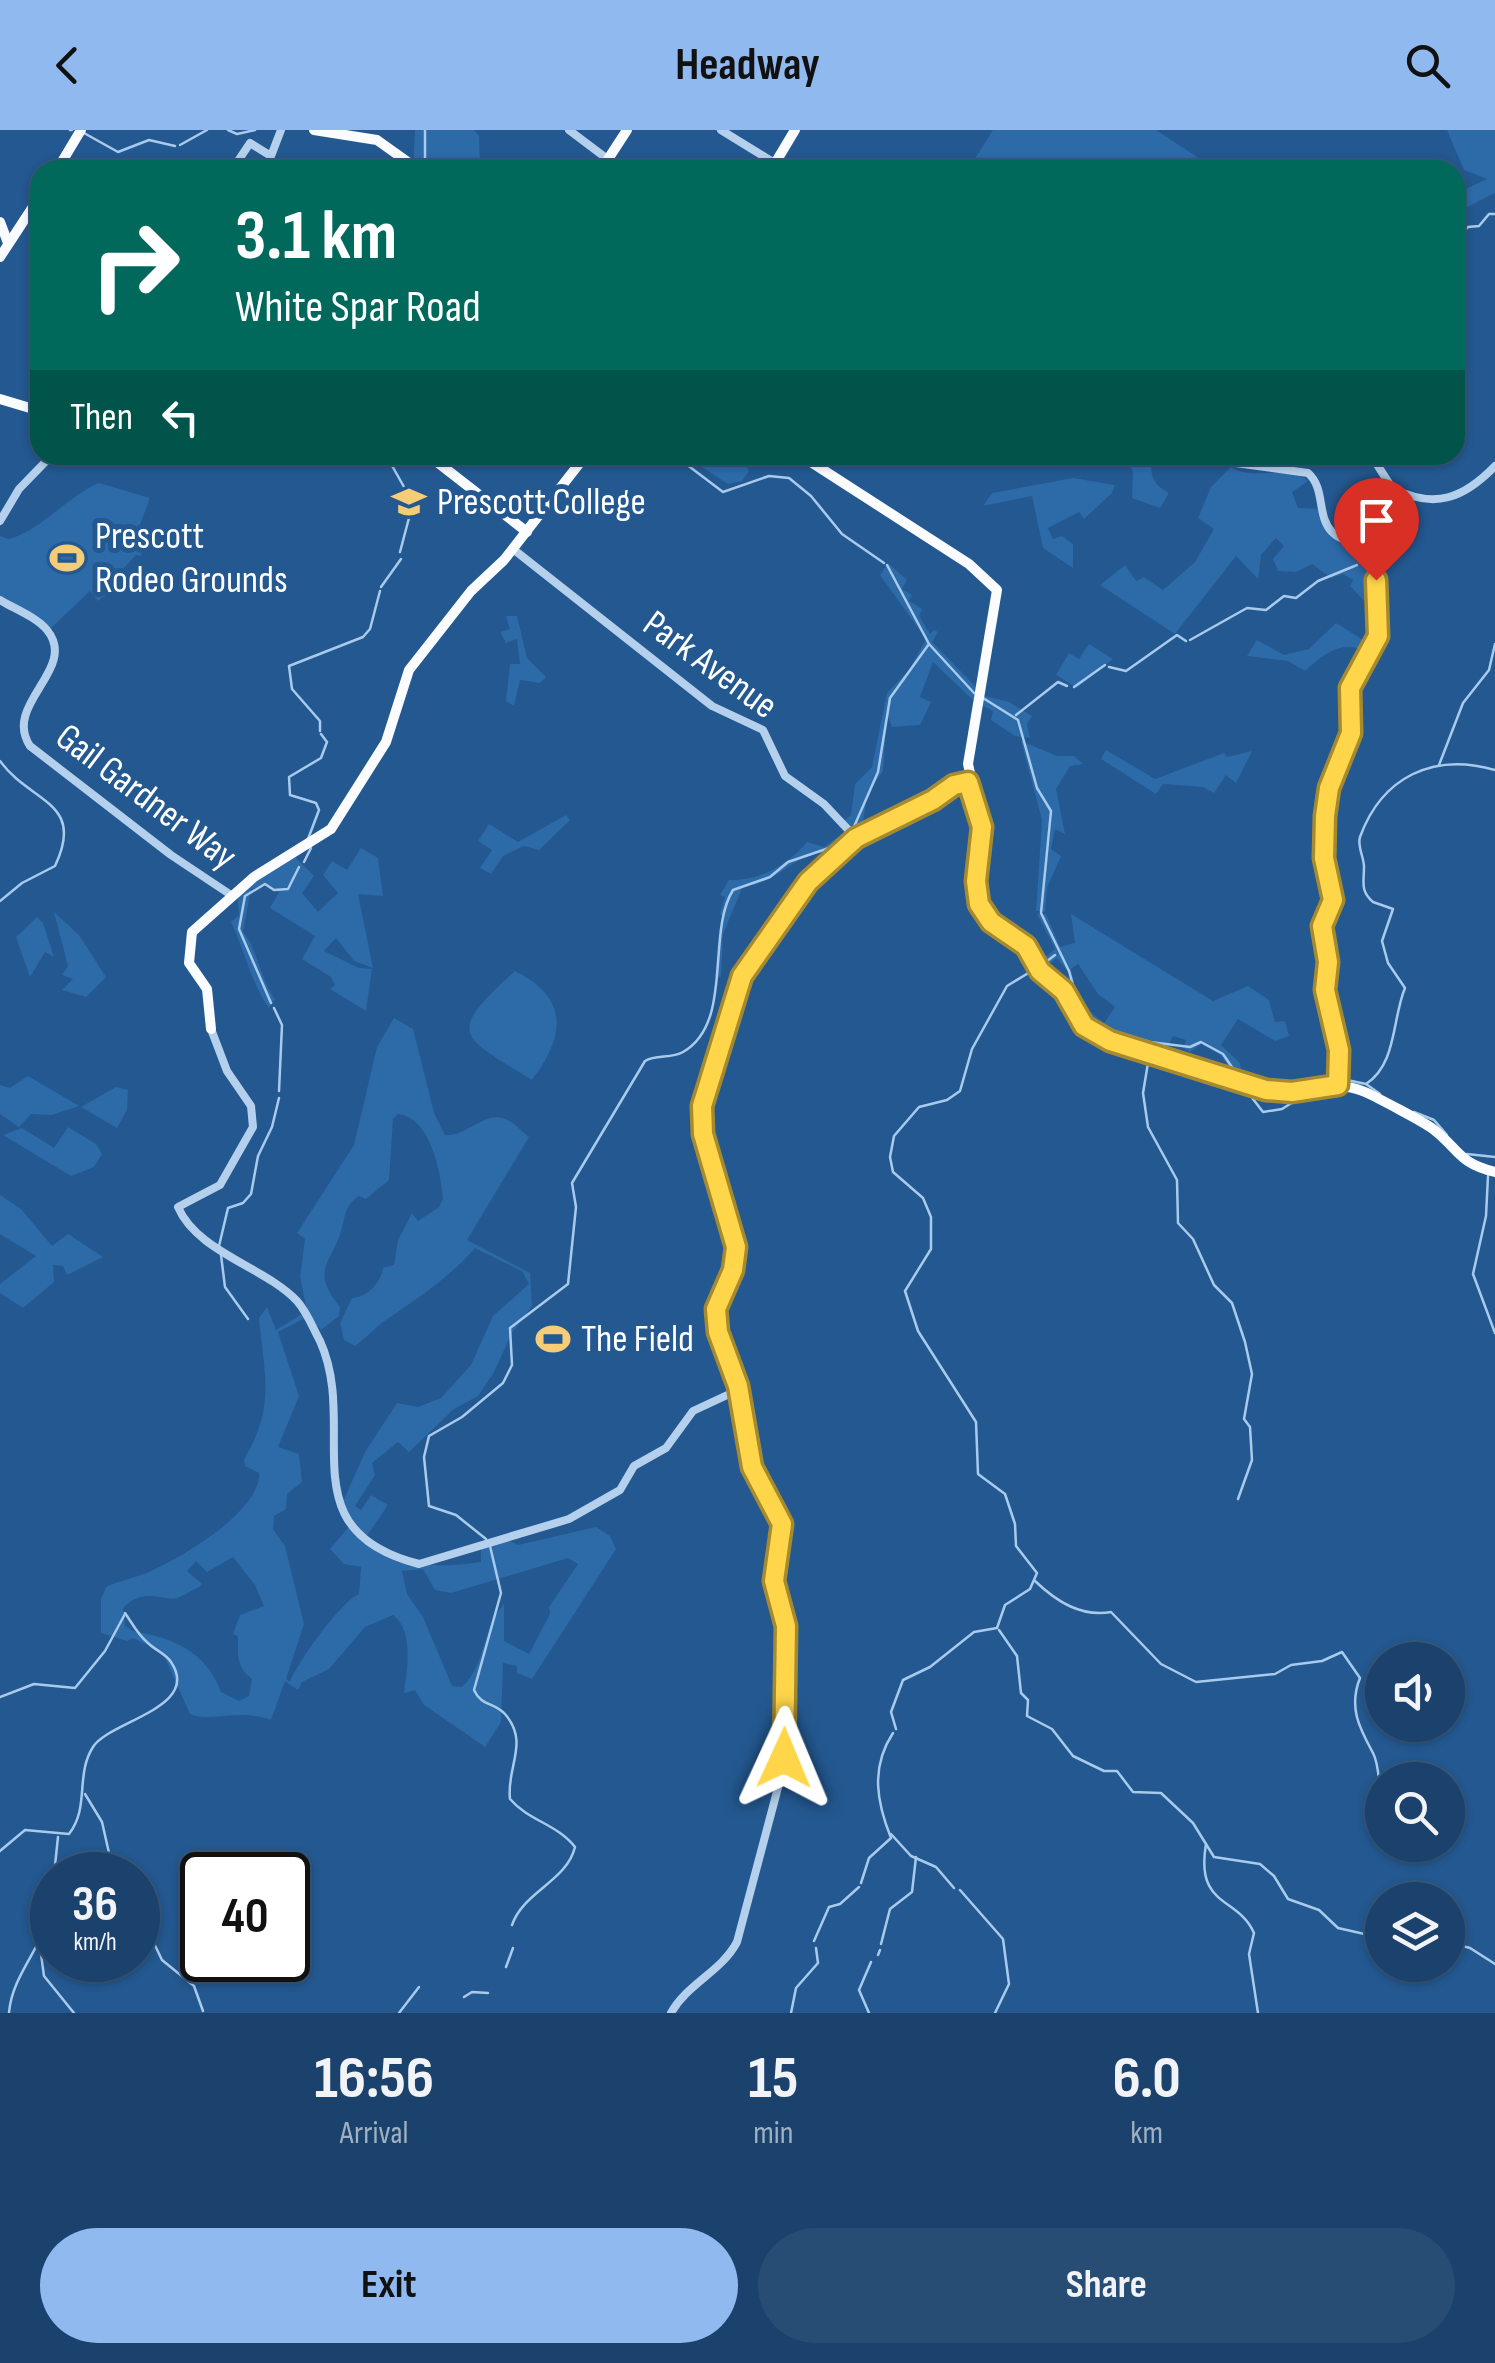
<!DOCTYPE html>
<style>
body{margin:0;font-family:"Sofia Sans Condensed",sans-serif;background:#274d74;color:#f1f3f6;height:100vh;display:flex;flex-direction:column;font-size:38px;white-space:nowrap}
*{box-sizing:border-box;margin:0}
p{font-size:32px;color:#9fb0c2}
.icon{flex:none;width:55px;height:55px;fill:none;stroke:currentColor;stroke-width:2;stroke-linecap:round;stroke-linejoin:round}
.map{position:relative;height:1883px;overflow:hidden}
.sheet{display:flex;flex-direction:column;background:#1a426c;flex:1}
.sheet>*{flex:none}
.banner{position:absolute;left:30px;top:30px;width:1435px;height:305px;border-radius:30px;box-shadow:0 2px 8px #0004,0 0 0 2px #385b7f;background:#00695c;color:#fff;overflow:hidden}
.tools{position:absolute;left:1365px;top:1512px;display:grid;gap:20px}
.tools a{display:grid;place-items:center;width:100px;height:100px;border-radius:50%;background:#1a426c;box-shadow:0 2px 8px #0004,0 0 0 2px #385b7f;font-size:50px}
.speed{position:absolute;left:30px;top:1722px;display:flex;gap:20px;font-size:50px;font-weight:700;text-align:center}
.speed>*{display:grid;place-content:center;width:130px;height:130px;border-radius:50%;background:#1a426c;box-shadow:0 2px 8px #0004,0 0 0 2px #385b7f;line-height:1}
.speed small{font-size:25px;font-weight:400}
.speed .limit{border:5px solid #111;border-radius:15px;background:#fff;color:#111}
.pin{position:absolute;display:grid;place-items:center;width:85px;height:85px;color:#fff;margin:-102px -42px;border-radius:50% 50% 50% 0;rotate:-45deg;box-shadow:0 0 10px #0007}
.pin .icon{rotate:45deg}
.me{position:absolute;width:110px;margin:-55px;rotate:1deg;stroke-linejoin:round;filter:drop-shadow(0 0 8px #0008)}
.turn{display:flex;align-items:center;gap:35px;height:210px;padding:0 40px;font-size:45px}
.turn .icon{width:130px;height:130px;stroke-width:2.5}
.turn b{display:block;font-size:70px;line-height:85px}
.then{display:flex;align-items:center;height:95px;padding:0 40px;background:#0003;gap:20px;font-size:38px}
.eta{display:flex;justify-content:space-evenly;align-items:center;height:170px;text-align:center}
.eta b{font-size:60px;font-weight:700;line-height:70px}
.cta{display:flex;gap:20px;margin-top:auto;padding:20px 40px}
.cta a{flex:1;height:115px;border-radius:60px;background:#90b9f0;color:#111;font-size:40px;font-weight:700;line-height:115px;text-align:center}
.cta a+a{background:#274d74;color:#f1f3f6}
header{display:flex;justify-content:space-between;align-items:center;height:130px;padding:0 40px;background:#90b9f0;color:#111;font-size:45px;font-weight:700}
.map>svg:first-child{display:block}
.green{fill:#2d6aa8;fill-rule:evenodd}
.lines{fill:none;stroke-linecap:round;stroke-linejoin:round}
.stream{stroke:#a8cbed;stroke-width:2.5}
.minor{stroke:#b4d0ec;stroke-width:8}
.major{stroke:#fafcff;stroke-width:10}
.route-casing{stroke:#a68a30;stroke-width:25}
.route{stroke:#ffd54a;stroke-width:18}
.labels{text-anchor:middle;dominant-baseline:central;stroke-width:10;stroke-linejoin:round;paint-order:stroke}
.poi-label{font-size:38px;fill:#fff;stroke:#235890;text-anchor:start}
.street-label{font-size:38px;fill:#fff;stroke:#235890}
</style>
<header><svg class="icon" aria-label="back" viewBox="0 0 24 24"><path d="M15 5l-7 7 7 7"/></svg>Headway<svg class="icon" aria-label="search" viewBox="0 0 24 24"><circle cx="10" cy="10" r="6"/><path d="M15 15l6 6"/></svg></header>
<div class="map">
<svg width="1495" height="1883" viewBox="0 0 1495 1883">
<rect width="100%" height="100%" fill="#235890"/>
<!-- green -->
<g class="green">
<polygon points="415,0 474,0 479,6 480,40 413,40"/>
<polygon points="993,0 1156,0 1217,40 987,40 973,32"/>
<polygon points="1447,0 1495,0 1495,63 1455,83 1455,64 1487,49 1464,40"/>
<polygon points="692,325 697,329 741,325 749,341 742,351 728,354 697,334"/>
<path d="M1152,325C1150,345 1151,353 1169,363L1160,378L1132,368L1133,342L1126,326Z"/>
<path d="M1231,337C1254,352 1285,333 1308,351L1292,362L1298,378L1320,379L1329,405L1370,422L1379,493L1373,512L1367,474L1350,456L1353,450L1343,444L1331,448L1312,434L1296,442L1278,441L1273,429L1284,416L1276,408L1261,425L1258,449L1236,426L1175,504L1100,455L1125,435L1136,451L1144,447L1163,460L1195,432L1214,399L1198,388L1211,357Z"/>
<polygon points="1073,348 1115,355 1112,363 1084,389 1079,382 1048,398 1053,409 1062,406 1073,414 1073,438 1043,418 1032,366 983,376 992,363"/>
<path d="M99,353L150,368L138,400L146,403L141,426L136,425L121,441L128,449L98,471L90,461L51,498L0,465V406L9,409C42,400 66,367 99,353Z"/>
<polygon points="888,433 907,450 902,459 912,465 909,471 922,479 919,486 930,504 934,500 938,502 932,512 976,557 973,570 933,532 920,567 931,572 920,595 892,597 887,584 883,641 867,665 862,700 856,702 844,691 851,685 855,654 872,637 887,563 909,540 926,509 880,445"/>
<polygon points="506,486 517,486 527,528 546,547 540,553 520,550 514,576 506,571 510,534 520,534 517,509 506,513 500,502 510,499"/>
<path d="M1336,493L1371,515L1367,522C1342,509 1324,524 1305,541L1288,531L1247,526L1257,510L1284,525L1309,519Z"/>
<polygon points="1089,514 1113,529 1077,558 1056,545 1069,523 1079,529"/>
<polygon points="981,565 1009,572 1032,586 1027,594 1030,608 1015,606 991,590 993,581 980,574"/>
<polygon points="1021,611 1057,626 1074,626 1083,634 1070,636 1056,659 1065,704 1055,699 1051,719 1061,726 1047,758 1045,782 1036,781 1042,690"/>
<polygon points="1106,620 1155,649 1224,623 1227,627 1252,621 1236,653 1226,645 1214,663 1203,657 1163,654 1156,664 1101,629"/>
<polygon points="566,685 570,690 539,720 524,716 503,726 491,744 480,738 492,720 478,711 489,694 518,712"/>
<path d="M846,701L851,709L831,727L825,722C793,724 775,756 743,756L723,804L721,847L715,846L719,800L724,789L720,784L725,767L720,765L729,750C760,751 788,735 807,712L824,717Z"/>
<path d="M361,718L378,728L383,766L358,764L373,838L354,831L336,808L324,821L359,838L372,839L366,881L330,859L335,855L331,847L302,829L315,806L270,778L279,762L265,755L251,759L243,802C256,815 260,848 275,869L269,878C251,853 245,821 231,792L239,785L237,763L293,725L314,746L302,763L318,782L338,763L323,745L332,731L347,740Z"/>
<polygon points="54,782 79,805 106,847 86,867 62,860 73,849 62,845 68,836"/>
<path d="M1037,784H1046L1060,817L1075,813L1071,784L1213,871L1248,856L1269,870L1275,892L1285,891L1289,906L1275,911L1238,889L1221,915L1240,933L1243,950L1232,944L1221,925L1201,914L1190,922L1183,918L1186,910L1173,906L1164,924C1107,908 1098,912 1066,860L1069,843L1057,828L1042,840L1037,834L1055,819ZM1078,834L1098,864L1115,877L1104,893L1078,871L1071,839Z"/>
<polygon points="37,787 43,793 54,827 45,822 30,847 16,807"/>
<path d="M515,841C570,868 565,907 532,950C458,904 446,904 515,841Z"/>
<path d="M394,888L413,899L434,983L445,1005C466,1008 487,977 509,991C516,994 522,1002 529,1007L467,1110L530,1143L532,1176L512,1203L494,1242L478,1266L454,1279L409,1322L398,1312L372,1333L375,1345L355,1376L361,1380L371,1365L388,1375L364,1410C414,1434 426,1440 481,1432V1419L506,1409L518,1415L596,1397L610,1406L616,1419L532,1549L517,1543V1536L503,1533L501,1592L485,1617L424,1575L415,1560L404,1563C407,1540 414,1500 393,1485L365,1497L329,1539L302,1552L298,1560L285,1551L271,1590C240,1578 211,1593 190,1584L163,1523L133,1508L127,1511L101,1503V1469L106,1457C120,1450 136,1448 151,1441C182,1427 261,1381 259,1343L245,1336L244,1329C276,1276 264,1245 259,1188L267,1177L276,1200L307,1181L300,1147L305,1109L297,1103L354,1015L377,917ZM398,984C430,987 441,1042 443,1068L439,1077L418,1091L412,1083L398,1110L394,1135L383,1138C381,1153 367,1167 352,1168L340,1193L344,1210L355,1216C367,1208 375,1197 386,1190C418,1168 449,1148 475,1118L522,1141L529,1154L493,1186L471,1235L441,1268L418,1277L397,1273L365,1322L342,1374L353,1392L330,1419L344,1434L361,1437L359,1464C341,1471 297,1533 290,1552L286,1549L304,1494L285,1416L273,1399L274,1386L286,1379L287,1364L302,1352L299,1324L278,1317L299,1266L278,1202L309,1186L321,1200L339,1186L340,1177C310,1139 331,1135 341,1101C346,1085 344,1076 359,1066L366,1069L389,1050L393,989ZM233,1427L255,1455L264,1476L240,1485L233,1504L238,1506C238,1522 235,1537 252,1549L249,1566L239,1571L221,1562C206,1521 173,1508 133,1501L125,1496L123,1478C144,1456 164,1472 177,1468C184,1466 192,1460 199,1457L202,1454L187,1441L196,1431L207,1442ZM568,1428L578,1434L549,1477L550,1484L529,1524L504,1511V1474C481,1498 487,1534 462,1557L452,1556L423,1487L407,1464L402,1441L423,1439L435,1460L451,1463Z"/>
<polygon points="28,946 79,976 52,985 31,984 19,997 0,984 0,955 10,958"/>
<polygon points="116,957 128,960 127,980 117,998 81,977"/>
<polygon points="68,997 96,1014 102,1024 94,1037 71,1046 3,1005 22,998 54,1018"/>
<polygon points="0,1065 21,1079 52,1116 68,1104 103,1127 67,1145 63,1136 53,1135 54,1152 23,1178 0,1163 0,1154 36,1126 0,1104"/>
</g>
<g class="lines">
<!-- stream -->
<g class="stream">
<polyline points="70,0 72,0"/>
<polyline points="228,0 237,4 255,0"/>
<polyline points="425,0 425,40"/>
<polyline points="84,3 118,22 149,10 175,16"/>
<polyline points="180,15 207,0"/>
<polyline points="1455,112 1468,97 1479,96 1489,84 1495,84"/>
<polyline points="386,325 408,364 409,388 400,422"/>
<polyline points="682,331 723,362 769,346 789,348 811,366 842,404 884,433"/>
<polyline points="887,435 929,514 974,563"/>
<polyline points="381,457 401,429"/>
<polyline points="1190,510 1247,478 1266,480 1284,466 1296,468 1318,451 1357,435"/>
<polyline points="1109,537 1126,541 1177,505 1186,511"/>
<polyline points="1074,557 1105,535"/>
<polyline points="983,568 1018,590 1037,658 1051,681 1041,783 1069,841 1080,879 1105,899 1150,912 1190,917 1201,912 1223,924 1238,946"/>
<polyline points="1016,585 1058,552 1067,556"/>
<polyline points="320,601 320,591 292,559 289,536 363,507 370,499 380,461"/>
<path d="M0,631C30,673 86,671 55,736L22,753L0,771"/>
<polyline points="1439,635 1463,573 1489,540 1495,514"/>
<polyline points="853,699 878,642 890,568 929,514"/>
<polyline points="308,709 319,680 316,673 290,665 289,647 321,628 327,612 321,604"/>
<polyline points="304,732 311,718"/>
<polyline points="1042,835 1055,825"/>
<polyline points="271,873 239,799 245,766 265,754 274,760 288,759 299,737"/>
<polyline points="274,878 282,895 279,961"/>
<polyline points="1149,927 1143,963 1148,997 1177,1050 1178,1093 1193,1109 1214,1155 1232,1173 1245,1212 1252,1244 1244,1289 1250,1297 1252,1330 1238,1369"/>
<polyline points="1342,949 1366,954 1380,964"/>
<polyline points="1315,954 1334,948"/>
<path d="M1366,954C1397,934 1392,889 1405,858L1388,833L1382,811L1393,779L1373,772C1360,761 1364,752 1364,737C1364,727 1357,716 1360,707C1382,647 1433,622 1495,640"/>
<polyline points="1243,956 1263,982 1282,979 1306,964"/>
<polyline points="1414,982 1434,990 1447,1005"/>
<polyline points="1467,1024 1495,1027"/>
<polyline points="1488,1046 1486,1086 1473,1144 1495,1203"/>
<polyline points="219,1116 228,1078 243,1073 251,1064 258,1026 272,997 279,968"/>
<polyline points="221,1125 225,1157 248,1189"/>
<path d="M486,1409L456,1385L429,1376L424,1327L429,1306L462,1287L503,1253L512,1235L510,1198L568,1154L576,1077L572,1053L645,931C656,924 671,929 683,922C734,893 706,803 733,760L770,747L788,732L832,717L848,704"/>
<path d="M490,1416L501,1463L474,1560C481,1576 494,1572 505,1584C530,1613 506,1637 510,1669C529,1691 557,1694 575,1717C567,1751 523,1762 512,1795"/>
<path d="M1035,1451C1057,1472 1081,1487 1111,1482L1161,1534L1196,1552L1275,1544L1291,1535L1322,1531L1342,1522L1360,1548C1348,1578 1360,1599 1373,1623C1380,1636 1378,1656 1382,1671"/>
<polyline points="999,1500 1017,1526 1021,1563 1028,1570 1027,1586 1052,1599 1073,1626 1104,1641 1117,1641 1133,1662 1161,1663 1193,1693 1214,1727 1260,1734 1274,1746 1288,1769 1319,1780 1338,1798 1382,1808"/>
<polyline points="0,1567 34,1554 75,1558 105,1521 125,1484"/>
<polyline points="896,1599 891,1582 903,1550 930,1537 974,1502 997,1498 1005,1475 1030,1459 1037,1443 1016,1416 1015,1394 1005,1364 978,1344 976,1292 918,1201 905,1161 931,1119 931,1087 923,1068 893,1042 890,1027 894,1006 919,977 947,970 960,961 972,919 1007,856 1035,839"/>
<polyline points="85,1664 102,1692 114,1745"/>
<polyline points="891,1704 911,1726 936,1737 954,1758"/>
<path d="M1206,1714C1195,1778 1238,1766 1254,1803L1249,1824L1258,1883"/>
<polyline points="1428,1715 1434,1719"/>
<path d="M0,1721L25,1700L69,1704C90,1677 75,1645 93,1617C109,1591 202,1578 171,1532C166,1524 155,1520 148,1513C138,1505 132,1493 125,1483"/>
<polyline points="54,1745 58,1707"/>
<path d="M861,1753L869,1728L891,1708C877,1673 870,1638 893,1603"/>
<polyline points="960,1760 1003,1809 1009,1854 995,1883"/>
<polyline points="138,1780 162,1830 194,1856 203,1881"/>
<polyline points="814,1811 829,1777 840,1774 859,1757"/>
<polyline points="1448,1812 1470,1818 1495,1834"/>
<polyline points="881,1814 890,1779 912,1762 916,1727"/>
<polyline points="40,1817 44,1846 74,1883"/>
<polyline points="878,1825 880,1820"/>
<polyline points="506,1837 513,1818"/>
<polyline points="464,1867 472,1862 488,1863"/>
<path d="M9,1883C12,1842 48,1813 52,1772"/>
<polyline points="399,1883 419,1857"/>
<polyline points="791,1883 796,1858 818,1833 816,1818"/>
<polyline points="869,1883 859,1860 871,1832"/>
</g>
<!-- minor -->
<g class="minor">
<polyline points="569,0 622,40"/>
<polyline points="721,0 786,40"/>
<polyline points="232,40 250,13 271,26 281,0"/>
<path d="M1216,325L1228,332L1308,343C1326,359 1316,385 1332,402C1345,416 1363,406 1373,424L1378,506L1350,559L1351,603L1329,657L1325,686L1324,728L1333,762L1322,796L1329,831L1325,860L1339,919L1338,955"/>
<path d="M1371,325L1392,358C1435,380 1464,368 1495,336"/>
<polyline points="0,391 19,359 52,325"/>
<polyline points="513,419 712,576 763,600 785,646 824,674 856,708"/>
<path d="M0,470C15,479 36,487 47,500C79,539 2,574 30,616L171,725L231,765"/>
<path d="M211,899L227,941L251,976L253,997L220,1055L178,1077C197,1122 265,1137 297,1171C307,1182 313,1198 320,1211C360,1299 286,1400 419,1434L569,1389L620,1360L634,1336L666,1318L693,1281L738,1260"/>
<path d="M671,1883C688,1853 721,1842 737,1812L784,1635L786,1496L774,1451L783,1407L774,1372L752,1337L737,1256L717,1200L716,1179L733,1139L736,1117L703,1004L702,976L725,911L742,846L813,746L866,702L969,651"/>
</g>
<!-- major -->
<g class="major">
<polyline points="314,0 377,10 419,40"/>
<polyline points="57,40 81,0"/>
<polyline points="601,40 627,0"/>
<polyline points="771,40 795,0"/>
<polyline points="0,92 8,113"/>
<polyline points="0,127 40,66"/>
<polyline points="0,269 40,281"/>
<polyline points="428,325 527,402"/>
<path d="M800,325L969,434L997,460L968,634L982,697L975,751L979,774L991,792L1026,816L1040,841L1064,861L1081,892L1093,904L1265,960C1300,966 1331,947 1365,962C1376,967 1424,992 1433,999C1460,1020 1458,1033 1495,1042"/>
<polyline points="211,899 207,859 189,833 192,802 254,747 331,699 386,612 409,540 471,461 504,430 586,325"/>
</g>
</g>
<g class="lines">
<!-- route casing -->
<g class="route-casing">
<polyline id="route" points="784,1628 786,1496 774,1451 782,1394 752,1337 738,1256 718,1202 716,1179 733,1140 736,1117 703,1004 702,976 742,846 808,752 856,708 933,670 954,655 968,652 982,697 976,751 979,774 991,792 1026,816 1040,841 1064,861 1084,896 1110,911 1266,960 1292,962 1338,955 1339,920 1325,860 1328,832 1322,796 1333,770 1324,728 1325,686 1329,658 1351,603 1350,558 1378,506 1376,450"/>
</g>
<!-- route -->
<use href="#route" class="route"/>
</g>
<!-- icons -->
<defs>
<g id="university-bare" transform="scale(2.7)"><path d="M0-5L7-2L0 1L-7-2ZM-4 1L0 2.5L4 1V4Q0 6-4 4Z" fill="#f7cc77" stroke="#235890" stroke-width="2.5" paint-order="stroke"/></g>
<g id="stadium-bare" transform="scale(2.7)"><path d="M0-5a6.5 5 0 1 0 0 10a6.5 5 0 1 0 0-10ZM-3.5-1.8h7v3.6h-7Z" fill="#f7cc77" stroke="#235890" stroke-width="2.5" paint-order="stroke"/></g>
</defs>
<g fill-rule="evenodd">
<use href="#university-bare" x="409" y="372"/>
<use href="#stadium-bare" x="67" y="428"/>
<use href="#stadium-bare" x="553" y="1209"/>
</g>
<g class="labels">
<!-- poi labels -->
<g class="poi-label">
<text x="437" y="372">Prescott College</text>
<text x="95" y="406">Prescott<tspan x="95" dy="44">Rodeo Grounds</tspan></text>
<text x="581" y="1209">The Field</text>
</g>
<!-- street labels -->
<g class="street-label">
<text transform="translate(710 535) rotate(36)">Park Avenue</text>
<text transform="translate(146 667) rotate(37)">Gail Gardner Way</text>
</g>
</g>
</svg>
<div class="tools">
<a><svg class="icon" aria-label="sound" viewBox="0 0 24 24"><path d="M4 9h4l5-4v14l-5-4H4zM17 9q2 3 0 6"/></svg></a>
<a><svg class="icon" aria-label="search" viewBox="0 0 24 24"><circle cx="10" cy="10" r="6"/><path d="M15 15l6 6"/></svg></a>
<a><svg class="icon" aria-label="layers" viewBox="0 0 24 24"><path d="M12 4l9 5-9 5-9-5zM3 14l9 5 9-5"/></svg></a>
</div>
<div class="speed"><div>36<small>km/h</small></div><div class="limit">40</div></div>
<div class="pin" style="left:1376px;top:450px;background:#d93025"><svg class="icon" aria-label="arrive" viewBox="0 0 24 24"><path d="M6 21V4h12l-3 4 3 4H6"/></svg></div>
<svg class="me" style="left:784px;top:1628px" viewBox="-20 -20 40 40"><path d="M0-17L14 15 0 8-14 15z" fill="#ffd54a" stroke="#fff" stroke-width="4"/></svg>
<div class="banner">
<div class="turn"><svg class="icon" aria-label="right" viewBox="0 0 24 24"><path d="M7 20v-9h11M14 6l5 5-5 5"/></svg><div><b>3.1 km</b>White Spar Road</div></div>
<div class="then">Then<svg class="icon" aria-label="left" viewBox="0 0 24 24"><path d="M17 20v-9H6M10 6l-5 5 5 5"/></svg></div>
</div>
</div>
<section class="sheet">
<div class="eta">
<div><b>16:56</b><p>Arrival</p></div>
<div><b>15</b><p>min</p></div>
<div><b>6.0</b><p>km</p></div>
</div>
<div class="cta"><a>Exit</a><a>Share</a></div>
</section>
